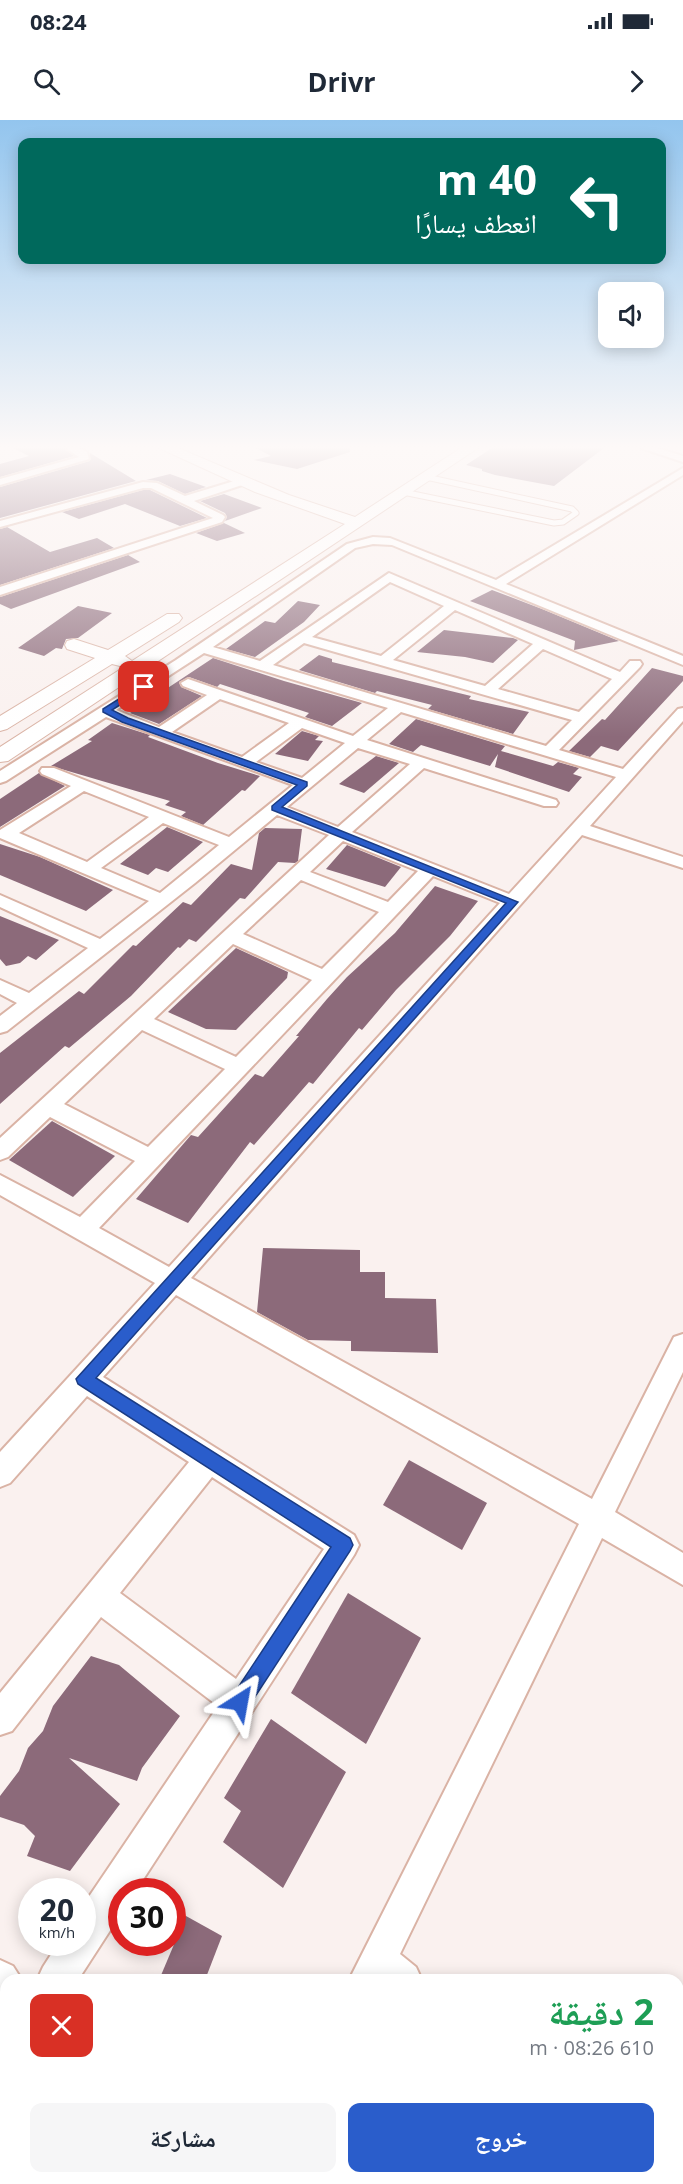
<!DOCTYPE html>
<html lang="ar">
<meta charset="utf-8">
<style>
body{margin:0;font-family:"Open Sans","Noto Naskh Arabic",sans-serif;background:#f6f6f7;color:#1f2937;direction:rtl;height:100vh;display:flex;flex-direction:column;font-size:22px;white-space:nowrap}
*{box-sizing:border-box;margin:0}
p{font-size:20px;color:#747a83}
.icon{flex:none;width:33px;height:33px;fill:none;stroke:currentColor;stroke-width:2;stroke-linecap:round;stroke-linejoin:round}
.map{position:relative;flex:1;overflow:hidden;direction:ltr}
.panel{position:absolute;left:0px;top:1854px;width:684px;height:210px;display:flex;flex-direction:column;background:#fff;border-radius:18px 18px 0 0;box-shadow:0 3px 15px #0003;direction:rtl}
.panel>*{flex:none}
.top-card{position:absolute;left:18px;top:18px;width:648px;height:126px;border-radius:12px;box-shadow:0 3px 15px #0003;direction:rtl;background:#00695c;color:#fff;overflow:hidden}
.controls{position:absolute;left:598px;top:162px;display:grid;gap:12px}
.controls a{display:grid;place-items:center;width:66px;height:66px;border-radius:12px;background:#fff;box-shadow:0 3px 15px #0003;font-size:30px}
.speed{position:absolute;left:18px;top:1758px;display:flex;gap:12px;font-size:30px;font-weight:700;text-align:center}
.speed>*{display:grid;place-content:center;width:78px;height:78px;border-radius:50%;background:#fff;box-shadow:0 3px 15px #0003;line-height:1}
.speed small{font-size:15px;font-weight:400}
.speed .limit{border:9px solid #d22;background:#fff;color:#111}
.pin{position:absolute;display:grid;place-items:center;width:51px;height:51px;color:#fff;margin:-26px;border-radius:12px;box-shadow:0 3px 9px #0006}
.me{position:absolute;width:66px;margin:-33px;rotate:34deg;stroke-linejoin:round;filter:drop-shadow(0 0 4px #0008)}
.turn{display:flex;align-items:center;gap:21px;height:126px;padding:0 30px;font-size:27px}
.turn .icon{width:78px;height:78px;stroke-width:2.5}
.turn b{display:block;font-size:42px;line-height:51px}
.round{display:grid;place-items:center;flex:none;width:63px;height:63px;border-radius:12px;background:#f6f6f7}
.overview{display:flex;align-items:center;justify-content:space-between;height:102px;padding:0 30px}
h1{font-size:36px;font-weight:700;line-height:45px;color:#1e9e55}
.button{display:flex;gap:12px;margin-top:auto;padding:12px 30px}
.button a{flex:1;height:69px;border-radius:12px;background:#2a5dcb;color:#fff;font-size:24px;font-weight:700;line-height:69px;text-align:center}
.button a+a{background:#f6f6f7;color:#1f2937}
.status{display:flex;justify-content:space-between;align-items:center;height:42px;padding:0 30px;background:#fff;direction:ltr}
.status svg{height:16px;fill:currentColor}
header{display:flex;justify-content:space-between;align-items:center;height:78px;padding:0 30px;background:#fff;font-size:27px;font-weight:700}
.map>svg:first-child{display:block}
.building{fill:#8c6a7a}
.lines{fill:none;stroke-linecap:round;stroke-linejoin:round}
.lane-casing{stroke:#dab3a5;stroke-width:7}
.street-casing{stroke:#dab3a5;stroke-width:4}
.secondary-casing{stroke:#dab3a5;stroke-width:2}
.lane{stroke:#fff;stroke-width:5}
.street{fill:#fff;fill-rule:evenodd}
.secondary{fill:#fff;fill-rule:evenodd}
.route{fill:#2a5dcb;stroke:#1b3c84;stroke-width:1.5}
</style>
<div class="status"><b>08:24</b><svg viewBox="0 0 49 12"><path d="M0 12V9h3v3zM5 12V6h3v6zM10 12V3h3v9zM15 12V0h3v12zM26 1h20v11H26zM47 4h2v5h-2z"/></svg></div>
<header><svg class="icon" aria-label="forward" viewBox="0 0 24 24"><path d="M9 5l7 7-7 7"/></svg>Drivr<svg class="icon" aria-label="search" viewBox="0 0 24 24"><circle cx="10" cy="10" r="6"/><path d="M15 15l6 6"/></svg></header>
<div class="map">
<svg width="683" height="2064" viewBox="0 0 683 2064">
<rect width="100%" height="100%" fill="#faf1ef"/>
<!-- building -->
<g class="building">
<polygon points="13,328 64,328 74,336 0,357 0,344 29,336"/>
<polygon points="256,328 349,328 350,332 297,349 254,340 271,336"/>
<polygon points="492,328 604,328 554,366 495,355 482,351 482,349 466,345"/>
<polygon points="90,333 136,361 0,398 0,367 90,341"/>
<polygon points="170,354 206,367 185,374 158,361 146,360"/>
<polygon points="143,370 150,370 207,398 180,406 125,384 79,399 62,392"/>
<polygon points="224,374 262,388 225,401 227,397 225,393 200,381"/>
<polygon points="224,403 245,413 217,421 196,413"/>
<polygon points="7,407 50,432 97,418 114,428 0,465 0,409"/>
<polygon points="128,435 140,442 11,489 0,484 0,477"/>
<polygon points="492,470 542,489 619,521 574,530 575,521 470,481"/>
<polygon points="298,481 320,485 304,502 255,537 226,529 265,501 275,503"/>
<polygon points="78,486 112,493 78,518 66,519 62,529 56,528 44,536 18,528"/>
<polygon points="444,510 513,518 518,520 493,543 465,537 417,532"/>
<polygon points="319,535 332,539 332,542 471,576 469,579 529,592 513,614 428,589 432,585 377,571 375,573 299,550"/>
<polygon points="213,538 284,561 362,583 332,606 305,597 309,593 220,564 217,567 189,557 179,562 181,567 202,576 159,604 130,593"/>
<polygon points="652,548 683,556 683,561 618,631 601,626 590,637 569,631 602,599 605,600"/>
<polygon points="416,599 505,626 501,631 553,646 558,642 579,648 573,654 582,657 569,672 495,647 498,634 490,646 421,625 413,632 389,624"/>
<polygon points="112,603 150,615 148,617 218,643 260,656 245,671 242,670 203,705 181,696 186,692 165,685 170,681 51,646 92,621 88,620"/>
<polygon points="302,611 319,616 315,620 323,621 308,641 275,634"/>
<polygon points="376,636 399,643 364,673 339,664"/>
<polygon points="39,653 65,666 0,707 0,679"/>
<polygon points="167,707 203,722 168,752 156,748 148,755 120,744"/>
<polygon points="265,708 302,709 298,741 295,743 278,742 245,779 240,778 196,822 189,819 180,828 178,827 131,876 69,928 65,926 0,984 0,933 79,871 84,874 133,825 136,826 183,782 191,785 231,744 252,750 259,713"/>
<polygon points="0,724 40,737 113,770 86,791 0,755"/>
<polygon points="347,725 401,747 385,767 326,749"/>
<polygon points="435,766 478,781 450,816 396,870 362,910 359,908 313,964 309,962 254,1025 250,1022 188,1103 136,1079 191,1015 198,1017 255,954 263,957 299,916 296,916 327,879 347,857 395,813"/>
<polygon points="0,796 59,820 36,840 28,836 20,843 6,846 0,839"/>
<polygon points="236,828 288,852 287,858 236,910 206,909 168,892"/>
<polygon points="52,1001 115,1036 73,1077 9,1040"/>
<polygon points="263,1128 360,1130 360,1152 385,1152 385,1178 436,1179 438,1233 351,1231 351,1221 308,1220 257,1192"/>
<polygon points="409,1340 487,1383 462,1430 383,1385"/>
<polygon points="348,1473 421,1518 366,1624 291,1573"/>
<polygon points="91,1536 119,1545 180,1596 142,1648 137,1661 69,1638 120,1684 70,1751 27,1736 35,1716 24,1705 0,1697 0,1676 19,1651 28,1628 43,1611 53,1586"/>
<polygon points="271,1599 346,1652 283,1768 223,1722 241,1691 224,1678"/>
<polygon points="186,1796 222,1816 205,1860 159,1860"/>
</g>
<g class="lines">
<!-- lane casing -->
<g class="lane-casing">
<polyline id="lane" points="403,372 554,403 563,402 576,393 572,389 426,357"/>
</g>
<!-- street casing -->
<g class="street-casing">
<g id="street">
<polygon points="66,328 79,328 87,332 89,339 0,365 0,359 79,337"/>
<polygon points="641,328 657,328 683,336 683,342"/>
<path d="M683,348V355L506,464L683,536V545L392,425L373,424L355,428L213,527L260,541L389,453L620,552L630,541H640L642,544L640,547L559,630L623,649L678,589L683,588V601L590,706L683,737V748L582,715L191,1158L592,1379L674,1217L683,1214V1252L615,1392L683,1433V1465L602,1418L400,1834L416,1847L422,1860H349L579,1404L176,1175L103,1257L354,1415L359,1425L354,1435L135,1772H122V1792L78,1860H37L43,1847L59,1822H82V1787L218,1586L101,1497L12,1611L0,1615V1573L189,1342L87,1276L10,1363L0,1367V1332L155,1163L0,1075V1055L80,1097L135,1041L50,997L8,1037L0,1040V1018L329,715L277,695L195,763L7,911L0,913V896L17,883L0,874V860L29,873L88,828L0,787V775L100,819L149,781L0,718V710L71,666L42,654L40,651L42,648H54L229,717L293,665L106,597L6,661L0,663V651L176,540L347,424L373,417L390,418L496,460ZM390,462L444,486L381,536L312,517ZM455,490L533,524L485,566L393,540ZM304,523L572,600L546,626L273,545ZM543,529L612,559L579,592L498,569ZM204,533L388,588L353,616L188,559L181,563L183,566L207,575L159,607L116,590ZM220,579L289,603L242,637L172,612ZM401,592L616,657L509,774L352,712L424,648L544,686H556L558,683L556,680L367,620ZM302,608L345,623L302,658L256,642ZM358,628L410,644L338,707L287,687ZM84,671L149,697L87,742L19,713ZM163,703L219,725L160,773L101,748ZM343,721L418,751L388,782L310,752ZM433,756L500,783L169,1147L99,1108ZM301,760L379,792L322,849L243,814ZM233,824L312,860L236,937L154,899ZM142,910L225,949L148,1027L64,984ZM212,1357L324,1429L236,1559L120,1473Z"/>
<polygon points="244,358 248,359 248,363 194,381 223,395 225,397 222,402 0,475 0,467 213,398 151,368 143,368 0,407 0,401 143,362 157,363 185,376"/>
<polygon points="0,1840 13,1846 22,1860 6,1860 6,1885 0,1882"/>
<polygon points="6,1917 6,1962 0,1964 0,1919"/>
<polygon points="249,2058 290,2058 288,2064 246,2064"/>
<polygon points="497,2058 538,2058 536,2064 494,2064"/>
<polygon points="626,2058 672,2058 675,2064 628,2064"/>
</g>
</g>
<!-- secondary casing -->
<g class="secondary-casing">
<polygon id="secondary" points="159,328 178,328 289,375 355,397 461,328 478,328 8,641 0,642 0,627 124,547 112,544 7,609 0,611 0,596 95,538 67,529 65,525 67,521 74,519 108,530 167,494 179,494 182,498 179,502 125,536 132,541 345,404 255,372"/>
</g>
<!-- lane -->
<use href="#lane" class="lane"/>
<!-- street -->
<use href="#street" class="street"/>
<!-- secondary -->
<use href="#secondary" class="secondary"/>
</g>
<!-- sky -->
<linearGradient id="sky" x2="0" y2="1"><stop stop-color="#93c5ee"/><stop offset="0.53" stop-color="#fdf9f8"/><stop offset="1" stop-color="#fdf9f8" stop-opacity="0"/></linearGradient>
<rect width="683" height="617" fill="url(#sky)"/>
<!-- route -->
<polygon class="route" points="141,565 148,567 112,590 128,598 307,662 307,666 282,687 518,782 96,1258 350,1418 353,1425 350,1431 247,1589 240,1592 233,1589 230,1582 233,1575 331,1427 78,1264 76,1259 506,783 272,690 272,686 297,665 122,602 103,592 103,589"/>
</svg>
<div class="controls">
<a><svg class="icon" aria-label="sound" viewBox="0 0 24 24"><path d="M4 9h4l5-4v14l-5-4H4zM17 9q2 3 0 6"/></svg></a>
</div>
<div class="speed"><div>20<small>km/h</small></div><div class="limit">30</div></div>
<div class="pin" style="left:144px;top:567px;background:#d93025"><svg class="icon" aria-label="arrive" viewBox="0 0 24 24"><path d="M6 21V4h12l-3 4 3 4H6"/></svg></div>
<svg class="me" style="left:240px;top:1582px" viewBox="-20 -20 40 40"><path d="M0-17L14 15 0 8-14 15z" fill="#2a5dcb" stroke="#fff" stroke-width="4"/></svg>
<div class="top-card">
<div class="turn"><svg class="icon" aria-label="left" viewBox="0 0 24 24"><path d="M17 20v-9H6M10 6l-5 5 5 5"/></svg><div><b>40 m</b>انعطف يسارًا</div></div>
</div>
<section class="panel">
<div class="overview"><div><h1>2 دقيقة</h1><p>610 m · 08:26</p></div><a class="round" style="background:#d93025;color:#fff"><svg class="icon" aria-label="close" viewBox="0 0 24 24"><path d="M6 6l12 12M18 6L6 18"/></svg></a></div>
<div class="button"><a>خروج</a><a>مشاركة</a></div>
</section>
</div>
